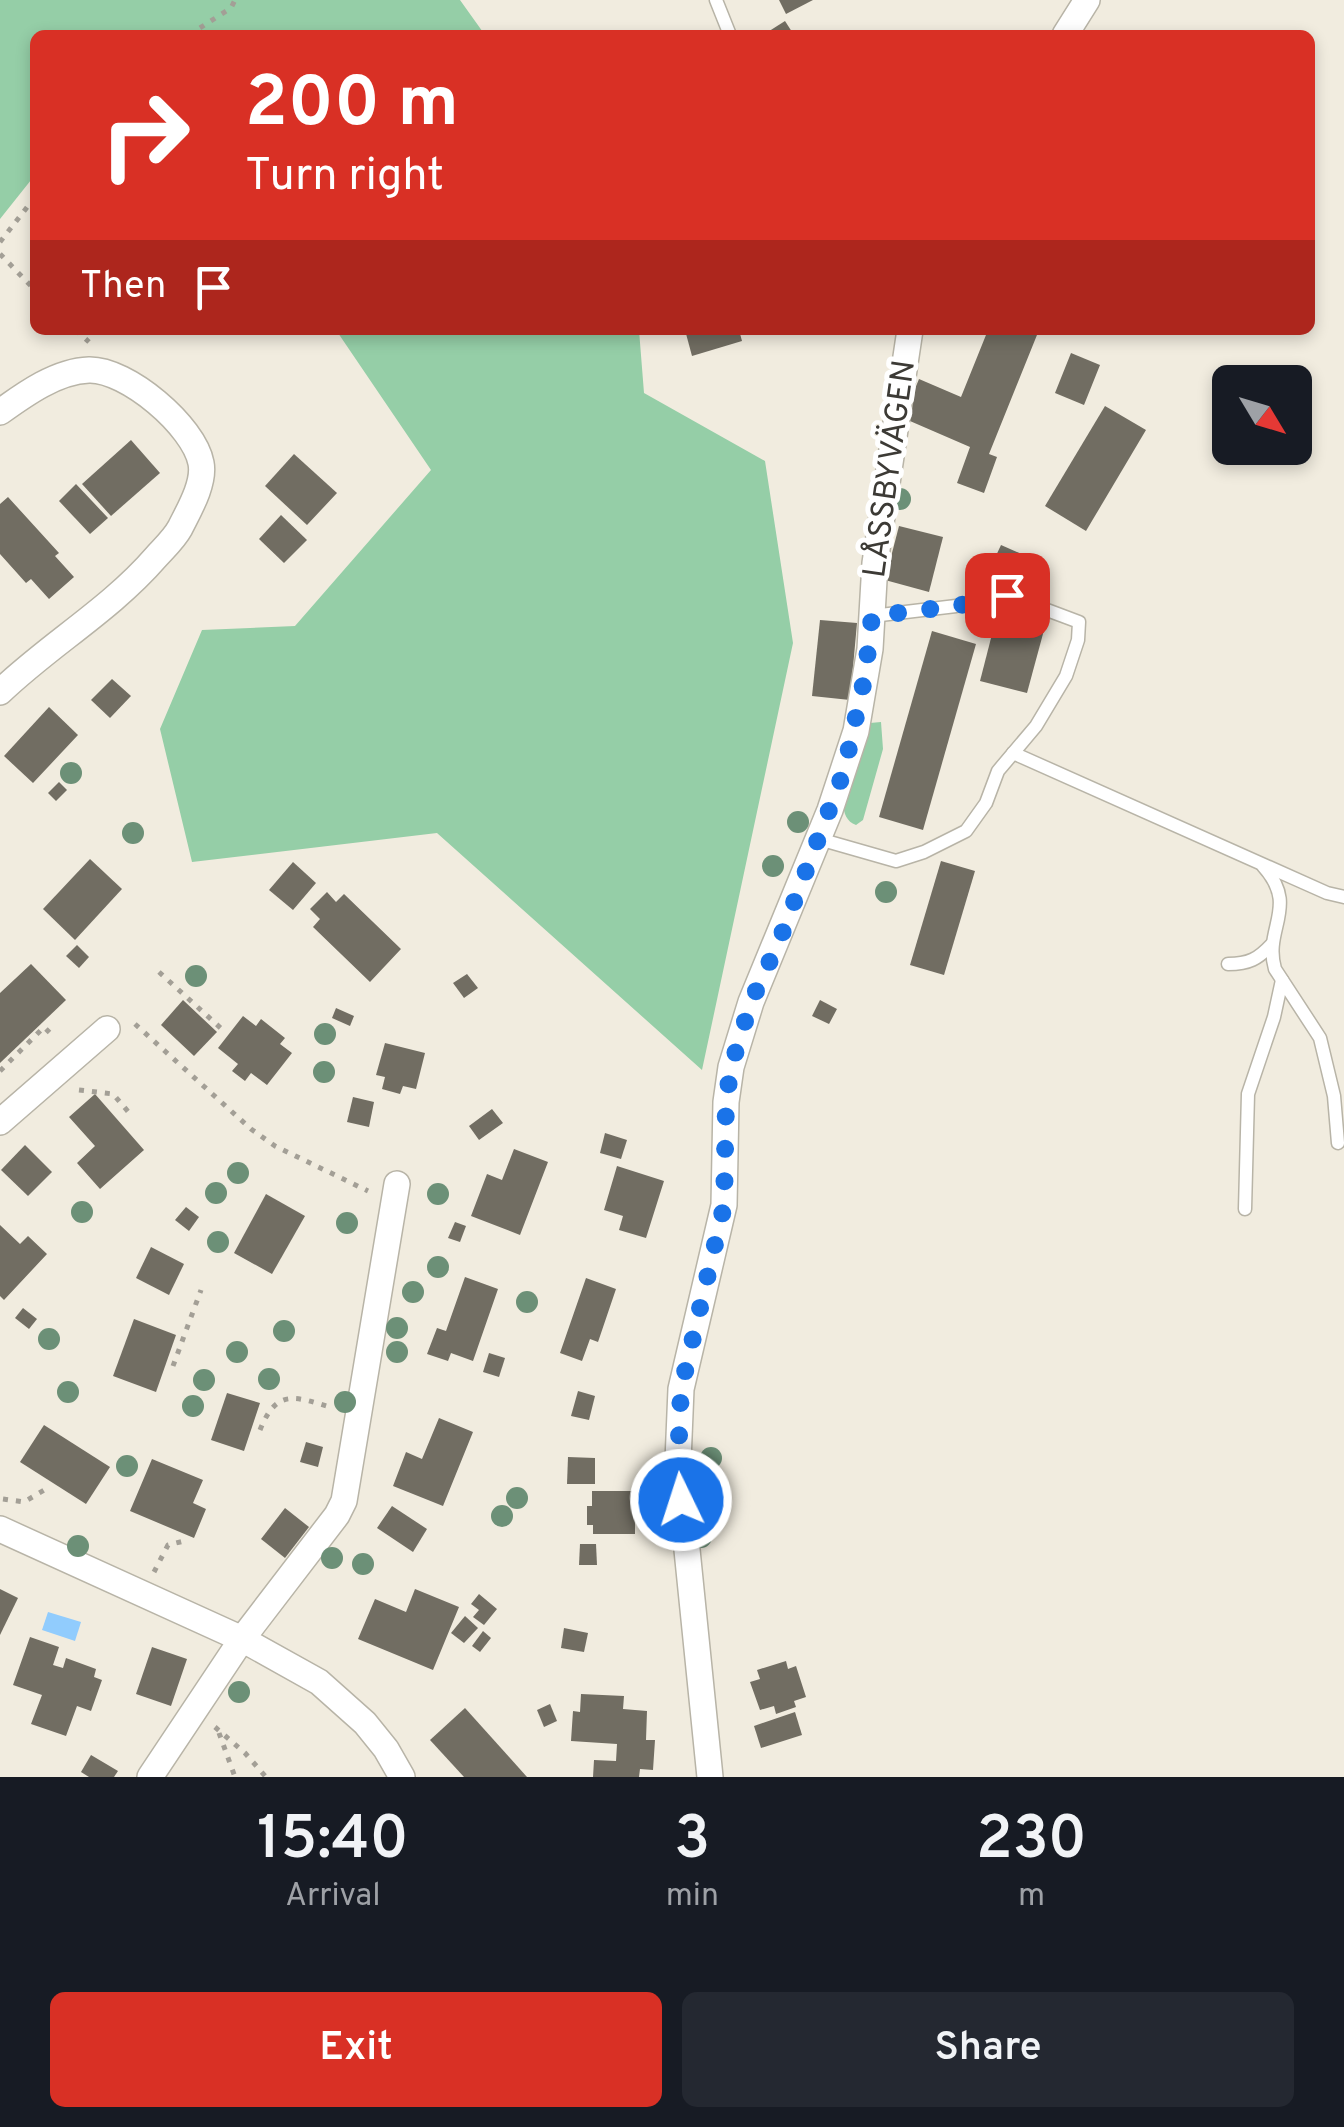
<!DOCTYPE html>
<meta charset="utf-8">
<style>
body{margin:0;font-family:Overpass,sans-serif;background:#242831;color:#f1f3f6;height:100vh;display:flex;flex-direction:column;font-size:38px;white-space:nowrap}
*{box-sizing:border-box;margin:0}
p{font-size:32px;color:#9ea1a6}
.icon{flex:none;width:55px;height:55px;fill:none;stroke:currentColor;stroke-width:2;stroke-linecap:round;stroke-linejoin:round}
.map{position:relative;height:1777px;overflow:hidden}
.panel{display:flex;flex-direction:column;background:#171b24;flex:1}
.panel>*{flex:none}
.top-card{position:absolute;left:30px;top:30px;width:1285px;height:305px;border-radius:15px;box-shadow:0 5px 15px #0003;background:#d93025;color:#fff;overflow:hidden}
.needle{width:65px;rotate:128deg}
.tools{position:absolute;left:1212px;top:365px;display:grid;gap:20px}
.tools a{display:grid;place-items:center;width:100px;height:100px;border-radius:15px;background:#171b24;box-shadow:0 5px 15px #0003;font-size:50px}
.pin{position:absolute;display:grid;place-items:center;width:85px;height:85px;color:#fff;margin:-42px;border-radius:20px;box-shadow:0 5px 15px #0006}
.me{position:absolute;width:110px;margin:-55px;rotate:356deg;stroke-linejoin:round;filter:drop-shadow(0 0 8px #0008)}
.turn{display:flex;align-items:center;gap:35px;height:210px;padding:0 50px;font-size:45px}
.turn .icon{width:130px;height:130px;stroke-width:2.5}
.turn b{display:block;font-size:70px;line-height:85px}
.then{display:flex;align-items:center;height:95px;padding:0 50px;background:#0003;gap:20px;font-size:38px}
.eta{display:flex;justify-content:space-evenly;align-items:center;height:170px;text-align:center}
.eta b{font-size:60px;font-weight:600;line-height:70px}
.primary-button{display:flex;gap:20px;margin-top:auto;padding:20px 50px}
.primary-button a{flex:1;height:115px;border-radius:15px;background:#d93025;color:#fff;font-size:40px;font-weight:600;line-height:115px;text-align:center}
.primary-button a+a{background:#242831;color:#f1f3f6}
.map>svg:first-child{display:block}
.green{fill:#95cea7}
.water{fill:#91ccfd}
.building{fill:#716d62}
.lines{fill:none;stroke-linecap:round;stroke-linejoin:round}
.service-casing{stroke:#b8b4a7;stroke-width:15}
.minor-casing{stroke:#b8b4a7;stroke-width:28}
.path{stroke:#a39f96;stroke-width:5;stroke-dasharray:5 8;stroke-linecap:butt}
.service{stroke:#fff;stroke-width:12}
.minor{stroke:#fff;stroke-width:25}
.tree{fill:#6c9077}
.route{stroke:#1a73e8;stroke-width:18;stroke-dasharray:0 32.4}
.labels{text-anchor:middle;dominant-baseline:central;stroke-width:10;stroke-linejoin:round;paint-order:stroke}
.street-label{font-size:32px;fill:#3c3a35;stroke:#fff}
</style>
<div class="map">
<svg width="1344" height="1777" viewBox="0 0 1344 1777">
<rect width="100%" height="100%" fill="#f1ecdf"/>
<!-- green -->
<g class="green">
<polygon points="0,0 460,0 485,35 35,35 35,175 0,219"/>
<polygon points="336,330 639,330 644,393 765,461 793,643 702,1070 437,833 192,862 160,729 202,630 295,626 431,470"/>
<path d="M881,722L883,749L863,820L856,825C824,813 862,745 870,723Z"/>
</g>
<!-- water -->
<polygon class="water" points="48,1612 81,1622 75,1641 42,1630"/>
<!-- building -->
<g class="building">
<polygon points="779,0 813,0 786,14"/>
<polygon points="785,21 794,35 763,35"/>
<polygon points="685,330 739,330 742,341 692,356"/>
<polygon points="988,330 1039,330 989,454 997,457 984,493 957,483 970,447 903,418 919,379 961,397"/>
<polygon points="1071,353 1100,365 1084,405 1055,393"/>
<polygon points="1105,406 1146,430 1086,531 1045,506"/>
<polygon points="131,440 160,473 111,516 82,484"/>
<polygon points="294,454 337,493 307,525 265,486"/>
<polygon points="76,484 108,518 90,534 59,501"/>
<polygon points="8,497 59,553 55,556 74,577 49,599 31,579 26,583 0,554 0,504"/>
<polygon points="281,515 307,540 284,563 259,539"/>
<polygon points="899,526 943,537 929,592 885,580"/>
<polygon points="1001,545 1033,559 1021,587 987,575"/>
<polygon points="999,607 1047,619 1027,693 980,681"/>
<polygon points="820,620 857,623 850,700 812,696"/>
<polygon points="932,631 976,644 923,830 879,817"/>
<polygon points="112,679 131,696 110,718 91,700"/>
<polygon points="49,707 78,735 33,783 4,756"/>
<polygon points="59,782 67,790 56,801 48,793"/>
<polygon points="90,859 122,889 75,940 43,909"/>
<polygon points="941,861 975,871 944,975 910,965"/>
<polygon points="293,862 316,883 293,910 269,890"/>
<polygon points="327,892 336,902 344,894 401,949 370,982 313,927 320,919 310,909"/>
<polygon points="77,945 89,957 79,968 66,956"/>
<polygon points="31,964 66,1000 0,1063 0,993"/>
<polygon points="467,974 478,988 464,998 453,983"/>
<polygon points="183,1000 217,1032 194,1056 161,1025"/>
<polygon points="820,1000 837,1009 829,1024 812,1016"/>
<polygon points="336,1008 354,1016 350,1026 332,1018"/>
<polygon points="243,1016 256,1026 261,1019 285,1038 280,1044 292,1053 267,1085 251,1073 245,1081 232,1071 238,1064 218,1048"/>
<polygon points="385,1043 425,1053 416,1089 403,1086 400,1094 382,1089 385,1077 376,1075"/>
<polygon points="95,1094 144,1150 100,1189 77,1163 95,1146 69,1117"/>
<polygon points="353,1097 374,1102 369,1127 347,1122"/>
<polygon points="492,1109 503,1123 479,1140 469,1126"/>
<polygon points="605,1133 627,1140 621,1159 600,1153"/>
<polygon points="25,1145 52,1172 28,1196 1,1170"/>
<polygon points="514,1149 548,1162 520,1235 471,1216 487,1174 502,1180"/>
<polygon points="617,1166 664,1181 646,1238 619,1230 623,1216 604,1210"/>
<polygon points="266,1194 305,1216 272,1274 234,1253"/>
<polygon points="186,1207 199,1217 189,1231 175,1220"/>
<polygon points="455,1222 466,1226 460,1242 448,1238"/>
<polygon points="0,1225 20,1244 28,1236 47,1254 4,1300 0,1296"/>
<polygon points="151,1247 184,1264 169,1295 136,1278"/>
<polygon points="465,1277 498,1289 473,1361 451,1353 448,1361 427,1354 437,1328 446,1331"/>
<polygon points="586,1278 616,1289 598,1342 590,1339 582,1361 560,1353"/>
<polygon points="23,1308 37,1319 29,1329 15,1318"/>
<polygon points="134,1319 176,1335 156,1392 113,1376"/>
<polygon points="489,1353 505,1358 499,1377 483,1372"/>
<polygon points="578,1391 595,1396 589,1420 571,1416"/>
<polygon points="227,1393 260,1403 244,1451 211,1440"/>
<polygon points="439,1418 473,1432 443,1506 393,1486 406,1452 422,1459"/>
<polygon points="44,1425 110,1467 86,1504 20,1462"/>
<polygon points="306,1442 323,1447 318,1467 300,1462"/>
<polygon points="568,1457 595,1458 595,1484 567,1484"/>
<polygon points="152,1459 203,1480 193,1503 206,1509 194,1538 130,1511"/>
<polygon points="592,1491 635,1491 635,1534 593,1534 593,1525 587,1525 587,1506 592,1506"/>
<polygon points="392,1506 427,1529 413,1552 377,1528"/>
<polygon points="285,1508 309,1527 285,1558 261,1539"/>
<polygon points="580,1544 596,1544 597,1565 579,1565"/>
<polygon points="0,1589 18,1598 0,1635"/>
<polygon points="415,1589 459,1607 433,1670 358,1639 375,1599 406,1612"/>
<polygon points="479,1594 497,1609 484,1625 473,1617 479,1610 471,1604"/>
<polygon points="465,1616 478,1628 464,1643 451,1633"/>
<polygon points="564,1628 588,1633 584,1652 561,1648"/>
<polygon points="483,1631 491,1638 480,1652 472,1646"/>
<polygon points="30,1637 59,1647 53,1665 63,1668 66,1658 96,1669 94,1677 102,1680 91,1711 77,1706 66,1736 31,1724 42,1695 13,1685"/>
<polygon points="152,1647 187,1659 171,1706 136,1694"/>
<polygon points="786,1661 788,1669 796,1666 806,1697 794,1701 796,1707 776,1714 774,1706 760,1710 750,1682 760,1679 757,1670"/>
<polygon points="581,1694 624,1696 623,1709 647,1711 646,1740 655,1740 653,1770 640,1769 639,1777 593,1777 594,1760 616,1761 617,1744 571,1741 573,1711 580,1712"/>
<polygon points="550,1704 557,1721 544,1727 537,1710"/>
<polygon points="465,1708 527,1777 464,1777 430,1740"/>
<polygon points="795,1712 802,1735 761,1748 754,1726"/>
<polygon points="91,1755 118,1771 114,1777 89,1777 81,1772"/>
</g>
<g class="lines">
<!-- service casing -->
<g class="service-casing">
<g id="service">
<polyline points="716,0 730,35"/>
<polyline points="1013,753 1327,893 1344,897"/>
<polyline points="819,839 896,861 924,852 966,831 986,803 998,771 1036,726 1066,676 1078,640 1079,622 1007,595 956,606 872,616"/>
<path d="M1263,866C1300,907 1263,928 1275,969L1320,1038L1334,1096L1338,1143"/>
<path d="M1228,964C1249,964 1258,959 1272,944"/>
<polyline points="1245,1209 1248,1094 1274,1017 1282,980"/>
</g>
</g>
<!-- minor casing -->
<g class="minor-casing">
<g id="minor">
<polyline points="1065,35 1087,0"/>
<path d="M0,412C25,394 57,371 89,370C127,369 194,426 201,463C205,483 189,510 180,528C174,539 164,548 156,557C110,610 50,644 0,692"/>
<polyline points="0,1122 107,1029"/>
<polyline points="0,1529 242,1639 319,1682 365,1723 386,1749 402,1777"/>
<polyline points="150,1777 242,1639 337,1515 344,1501 397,1184"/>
<polyline points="710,1777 678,1461 681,1389 724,1205 726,1102 731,1067 751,1002 830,810 856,731 870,649 875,563 910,330"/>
</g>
</g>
<!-- path -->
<g class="path">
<polyline points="189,35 231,8 235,0"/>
<polyline points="0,242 35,197"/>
<polyline points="0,254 35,290"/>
<polyline points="76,330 89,342"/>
<polyline points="159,972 225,1032"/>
<polyline points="135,1024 251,1129 275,1146 368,1191"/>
<polyline points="0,1071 44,1027 55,1038"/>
<polyline points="79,1090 113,1094 131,1115"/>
<polyline points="173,1366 201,1290"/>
<path d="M260,1430C277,1387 296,1397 333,1408"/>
<polyline points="3,1499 24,1502 46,1489"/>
<polyline points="154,1572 168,1545 188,1540"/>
<polyline points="215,1727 245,1753 266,1777"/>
<polyline points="219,1733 235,1777"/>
</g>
<!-- service -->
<use href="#service" class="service"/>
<!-- minor -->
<use href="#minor" class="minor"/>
</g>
<!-- trees -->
<g class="tree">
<circle cx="900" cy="499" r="11"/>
<circle cx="71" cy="773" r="11"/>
<circle cx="798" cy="822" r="11"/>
<circle cx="133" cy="833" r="11"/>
<circle cx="773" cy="866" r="11"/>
<circle cx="886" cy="892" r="11"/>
<circle cx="196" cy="976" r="11"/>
<circle cx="325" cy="1034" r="11"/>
<circle cx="324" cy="1072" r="11"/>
<circle cx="238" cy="1173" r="11"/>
<circle cx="216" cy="1193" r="11"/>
<circle cx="438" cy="1194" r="11"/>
<circle cx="82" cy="1212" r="11"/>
<circle cx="347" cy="1223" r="11"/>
<circle cx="218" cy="1242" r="11"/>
<circle cx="438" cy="1267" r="11"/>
<circle cx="413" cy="1292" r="11"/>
<circle cx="527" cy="1302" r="11"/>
<circle cx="397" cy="1328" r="11"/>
<circle cx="284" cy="1331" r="11"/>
<circle cx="49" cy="1339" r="11"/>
<circle cx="237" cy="1352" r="11"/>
<circle cx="397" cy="1352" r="11"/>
<circle cx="269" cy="1379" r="11"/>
<circle cx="204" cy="1380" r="11"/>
<circle cx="68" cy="1392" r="11"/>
<circle cx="345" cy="1402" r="11"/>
<circle cx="193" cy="1406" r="11"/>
<circle cx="711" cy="1458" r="11"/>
<circle cx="127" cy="1466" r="11"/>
<circle cx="517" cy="1498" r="11"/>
<circle cx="502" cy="1516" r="11"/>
<circle cx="701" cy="1537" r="11"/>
<circle cx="78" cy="1546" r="11"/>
<circle cx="332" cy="1558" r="11"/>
<circle cx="363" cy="1564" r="11"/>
<circle cx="239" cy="1692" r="11"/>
</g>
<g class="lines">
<!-- route -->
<polyline class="route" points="681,1500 678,1461 681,1389 724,1206 726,1102 731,1067 751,1002 780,939 844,771 865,676 872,616 956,606 1007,595"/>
</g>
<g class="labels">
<!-- street labels -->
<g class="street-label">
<text transform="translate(891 469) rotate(-82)">LÅSSBYVÄGEN</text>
</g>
</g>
</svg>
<div class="tools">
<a><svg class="needle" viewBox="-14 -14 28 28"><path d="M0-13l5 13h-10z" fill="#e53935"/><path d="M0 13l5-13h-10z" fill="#9ea1a6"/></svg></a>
</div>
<div class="pin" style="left:1007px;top:595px;background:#d93025"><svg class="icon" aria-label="arrive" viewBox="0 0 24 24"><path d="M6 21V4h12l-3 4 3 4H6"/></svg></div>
<svg class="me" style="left:681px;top:1500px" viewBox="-20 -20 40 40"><circle r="17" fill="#1a73e8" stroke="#fff" stroke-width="3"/><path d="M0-11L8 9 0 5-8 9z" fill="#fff"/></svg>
<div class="top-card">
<div class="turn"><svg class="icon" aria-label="right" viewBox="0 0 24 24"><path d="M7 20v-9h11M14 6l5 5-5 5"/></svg><div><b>200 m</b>Turn right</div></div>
<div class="then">Then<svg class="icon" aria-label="arrive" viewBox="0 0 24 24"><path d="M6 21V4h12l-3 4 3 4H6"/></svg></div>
</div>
</div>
<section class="panel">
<div class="eta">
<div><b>15:40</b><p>Arrival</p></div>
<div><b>3</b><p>min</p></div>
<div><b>230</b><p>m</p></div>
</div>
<div class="primary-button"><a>Exit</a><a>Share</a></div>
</section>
